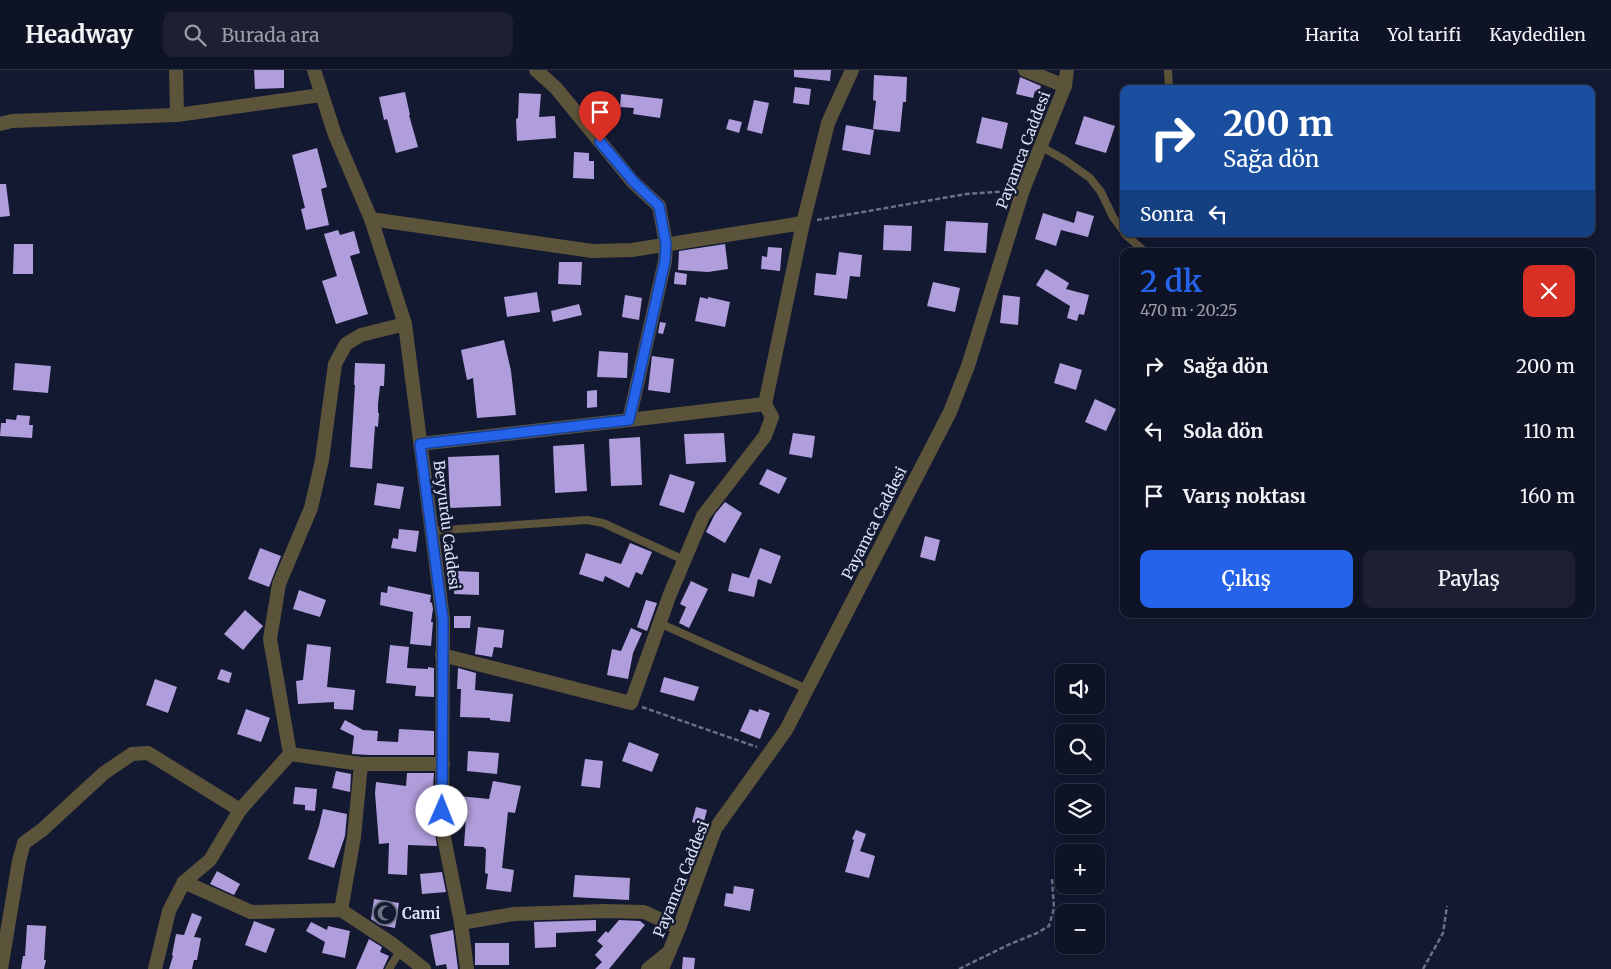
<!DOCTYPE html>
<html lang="tr">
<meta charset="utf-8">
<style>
body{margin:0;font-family:Merriweather,serif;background:#1c2032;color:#f1f3f6;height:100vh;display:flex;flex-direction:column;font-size:19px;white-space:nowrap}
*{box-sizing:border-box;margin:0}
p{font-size:16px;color:#9b9ea7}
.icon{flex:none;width:28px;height:28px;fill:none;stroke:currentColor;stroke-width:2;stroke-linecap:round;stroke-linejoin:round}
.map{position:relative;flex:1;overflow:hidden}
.details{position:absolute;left:1120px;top:178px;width:475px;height:370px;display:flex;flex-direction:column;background:#0e1325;border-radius:10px;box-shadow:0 2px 12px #0003,0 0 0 1px #2e3242}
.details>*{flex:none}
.top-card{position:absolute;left:1120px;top:15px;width:475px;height:152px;border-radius:10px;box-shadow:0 2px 12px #0003,0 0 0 1px #2e3242;background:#1a4fa0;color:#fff;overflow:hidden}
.controls{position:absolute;left:1055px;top:594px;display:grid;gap:10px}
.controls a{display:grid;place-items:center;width:50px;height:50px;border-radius:10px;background:#0e1325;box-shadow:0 2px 12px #0003,0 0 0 1px #2e3242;font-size:25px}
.pin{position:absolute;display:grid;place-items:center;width:42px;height:42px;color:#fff;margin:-51px -21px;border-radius:50% 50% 50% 0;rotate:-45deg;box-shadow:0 0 5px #0007}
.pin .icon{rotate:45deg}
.me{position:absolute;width:55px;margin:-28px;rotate:1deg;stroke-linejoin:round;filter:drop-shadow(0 0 4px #0008)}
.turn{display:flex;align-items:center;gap:18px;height:105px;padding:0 20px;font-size:22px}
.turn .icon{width:65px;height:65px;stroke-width:2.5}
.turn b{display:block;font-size:35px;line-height:42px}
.then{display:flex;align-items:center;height:48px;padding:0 20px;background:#0003;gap:10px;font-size:19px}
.round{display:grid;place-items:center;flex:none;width:52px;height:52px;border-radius:10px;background:#1c2032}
.overview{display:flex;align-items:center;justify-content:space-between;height:85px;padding:0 20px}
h1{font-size:30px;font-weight:600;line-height:38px;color:#2563eb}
.cta{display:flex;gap:10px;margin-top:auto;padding:10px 20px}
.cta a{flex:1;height:58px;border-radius:10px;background:#2563eb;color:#fff;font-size:20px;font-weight:600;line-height:58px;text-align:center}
.cta a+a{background:#1c2032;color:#f1f3f6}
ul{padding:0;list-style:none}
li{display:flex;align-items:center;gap:15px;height:65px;padding:0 20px}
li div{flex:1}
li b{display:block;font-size:19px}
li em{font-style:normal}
header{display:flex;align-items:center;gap:30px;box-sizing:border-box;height:70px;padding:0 25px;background:#0e1325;border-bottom:1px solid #2e3242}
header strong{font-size:24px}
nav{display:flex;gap:28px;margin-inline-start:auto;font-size:18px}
.search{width:350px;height:45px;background:#1c2032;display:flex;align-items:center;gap:12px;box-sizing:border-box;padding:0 18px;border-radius:10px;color:#9b9ea7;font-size:19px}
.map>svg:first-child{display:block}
.building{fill:#b09ddb}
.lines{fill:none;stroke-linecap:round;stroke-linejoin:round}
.path{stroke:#6a7085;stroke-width:2.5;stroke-dasharray:5 2.5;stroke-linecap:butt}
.service{stroke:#5b543a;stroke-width:8}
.minor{stroke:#5b543a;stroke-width:14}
.tertiary{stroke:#5b543a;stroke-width:14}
.route-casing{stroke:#184099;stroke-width:12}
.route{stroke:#2563eb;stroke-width:9}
.labels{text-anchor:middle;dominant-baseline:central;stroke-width:5;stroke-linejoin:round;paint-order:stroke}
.street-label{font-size:15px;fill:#dce1f3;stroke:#131931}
.poi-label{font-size:15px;font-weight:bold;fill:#dce1f3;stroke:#131931;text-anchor:start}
</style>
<header>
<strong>Headway</strong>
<div class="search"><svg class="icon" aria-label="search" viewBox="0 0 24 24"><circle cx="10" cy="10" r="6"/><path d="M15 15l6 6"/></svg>Burada ara</div>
<nav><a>Harita</a><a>Yol tarifi</a><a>Kaydedilen</a></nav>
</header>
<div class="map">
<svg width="1611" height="899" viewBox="0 0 1611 899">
<rect width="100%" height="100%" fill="#131931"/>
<!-- building -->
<g class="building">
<polygon points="254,0 284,0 284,18 255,19"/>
<polygon points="794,0 831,0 830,11 794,7"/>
<polygon points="874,5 907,7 906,32 903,32 900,62 873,59 876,31 873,30"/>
<polygon points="1020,7 1041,16 1039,22 1035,21 1033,28 1016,24"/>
<polygon points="795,17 811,19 809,35 793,33"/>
<polygon points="405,22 410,45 409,45 418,77 396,83 387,49 384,50 379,27"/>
<polygon points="519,23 541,24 539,47 555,46 556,68 517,71 516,49 518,48"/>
<polygon points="621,24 663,29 660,48 633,44 634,38 620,37"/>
<polygon points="754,30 769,33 762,64 747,60"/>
<polygon points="1084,46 1115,56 1106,83 1075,74"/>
<polygon points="982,47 1008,53 1002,79 976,73"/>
<polygon points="729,49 742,52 739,63 726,59"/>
<polygon points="846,55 874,60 870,85 842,80"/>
<polygon points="317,78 327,117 321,119 329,155 306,160 301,139 305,138 292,85"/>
<polygon points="574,82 589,83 589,91 594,91 594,109 573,108"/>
<polygon points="0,114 6,114 10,146 0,147"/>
<polygon points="1077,141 1094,146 1088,167 1061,160 1056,176 1035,169 1043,143 1074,153"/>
<polygon points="946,151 988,153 986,183 944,181"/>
<polygon points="884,155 912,156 911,181 883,180"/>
<polygon points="338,160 340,165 354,161 360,183 350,186 368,244 336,254 322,211 337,206 324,164"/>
<polygon points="14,174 33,174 33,204 13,204"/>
<polygon points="725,174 728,199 708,202 678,200 679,181"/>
<polygon points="768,177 782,178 780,201 761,199 762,186 767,187"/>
<polygon points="839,182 862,185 860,207 850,206 847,229 814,225 816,203 836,205"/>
<polygon points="559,192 582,192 581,215 558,214"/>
<polygon points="1046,199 1069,213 1066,219 1089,225 1084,245 1079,244 1077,251 1067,248 1070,236 1036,215"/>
<polygon points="675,202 687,204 686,215 674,214"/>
<polygon points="933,212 960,218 955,242 927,236"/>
<polygon points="537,222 540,242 507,247 504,227"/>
<polygon points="625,225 642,228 639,250 622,247"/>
<polygon points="1003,225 1020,227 1018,255 1000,253"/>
<polygon points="700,227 708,229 708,227 730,232 725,257 695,251"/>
<polygon points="579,234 582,245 553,252 551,241"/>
<polygon points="660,252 666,253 663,264 658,263"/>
<polygon points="504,270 511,301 516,345 477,348 473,308 467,310 461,280"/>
<polygon points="599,281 628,283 627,308 597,307"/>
<polygon points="652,286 674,289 670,323 648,320"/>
<polygon points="15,293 51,296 48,323 13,320"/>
<polygon points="355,293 385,294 384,316 380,316 378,334 378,343 379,343 378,357 375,356 372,399 350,397 355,315 354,315"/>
<polygon points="1060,293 1082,300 1076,320 1054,313"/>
<polygon points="597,320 597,337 587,338 587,321"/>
<polygon points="1095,329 1116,339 1106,361 1085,352"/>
<polygon points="17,345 30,346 29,355 33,355 32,368 0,366 1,353 6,353 6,349 16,350"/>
<polygon points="724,363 726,392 686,394 684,364"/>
<polygon points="793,363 815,366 812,388 789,384"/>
<polygon points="640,367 642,415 611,416 609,369"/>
<polygon points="584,374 587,421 555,423 553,376"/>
<polygon points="499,385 501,436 450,438 448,387"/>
<polygon points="767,399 787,408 779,424 759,414"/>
<polygon points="670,404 695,412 684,443 659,435"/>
<polygon points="377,413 404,417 400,439 374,435"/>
<polygon points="725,432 742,443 725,473 706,462 715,444"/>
<polygon points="399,459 419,461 416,482 391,478 393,468 398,469"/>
<polygon points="925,466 940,470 935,491 920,487"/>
<polygon points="630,473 652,482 642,505 636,502 629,518 605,506 603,512 579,504 586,483 621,494"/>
<polygon points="260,478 281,486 269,517 248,509"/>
<polygon points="760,478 781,486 771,514 758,509 754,527 728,521 732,503 749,508"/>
<polygon points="455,501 479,502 479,525 454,524"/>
<polygon points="691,511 708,519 689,558 679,553 686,537 680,534"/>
<polygon points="388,516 431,525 430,532 432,533 433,539 431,552 433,552 431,576 410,574 413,542 380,535 381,522 387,523"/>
<polygon points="299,520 326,530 320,547 293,539"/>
<polygon points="646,530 657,533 647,561 637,557"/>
<polygon points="245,540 263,556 243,580 224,564"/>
<polygon points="454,546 471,546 470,558 454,558"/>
<polygon points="478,557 504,560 502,578 494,577 492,587 475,584"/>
<polygon points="631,558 642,563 633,583 628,609 607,605 612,579 621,581"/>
<polygon points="307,574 331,577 327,617 355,620 353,640 334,639 334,632 298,634 296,611 303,610"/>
<polygon points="390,575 409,577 407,598 428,599 428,597 434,598 434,627 415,626 416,616 386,613"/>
<polygon points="458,598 476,603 475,620 513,624 510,652 490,650 490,648 460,647 461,619 457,619"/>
<polygon points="221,599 232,603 229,613 217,609"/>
<polygon points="664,607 699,617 694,631 660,622"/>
<polygon points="155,609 177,617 168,643 146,635"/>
<polygon points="246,639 270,648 261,672 237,664"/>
<polygon points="750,639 758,642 759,639 770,643 760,669 740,661"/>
<polygon points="345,650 363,660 378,661 377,671 398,672 399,659 434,661 434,685 369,685 352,684 354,666 340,659"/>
<polygon points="629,672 659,684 652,702 622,691"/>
<polygon points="468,681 499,683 497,704 467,701"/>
<polygon points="585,689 603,691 600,718 581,716"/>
<polygon points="336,701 351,704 350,722 332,718"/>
<polygon points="407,703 434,703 431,750 433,750 437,776 408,775 407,805 388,804 389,773 379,774 375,723 376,712 406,716"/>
<polygon points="493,711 521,716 515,743 508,742 502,798 514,800 511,822 486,819 488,804 485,803 486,779 484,778 484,777 464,776 466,746 458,745 459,726 489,729"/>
<polygon points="295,717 317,719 315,741 305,740 305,735 293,734"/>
<polygon points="696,737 707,740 703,755 692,752"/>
<polygon points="323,739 347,744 345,766 334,798 308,789 319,756"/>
<polygon points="856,760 866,764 860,781 875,786 869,808 845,802 854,770 852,769"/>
<polygon points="217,801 240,814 234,825 210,814"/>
<polygon points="442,802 446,822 422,824 420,804"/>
<polygon points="575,805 630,808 629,830 573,827"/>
<polygon points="734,816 754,819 750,841 724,836 726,823 733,824"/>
<polygon points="374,829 399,833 395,858 380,855 371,849"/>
<polygon points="192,843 202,847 194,867 201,868 197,890 194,890 192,899 169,899 173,886 172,885 176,864 184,865"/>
<polygon points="596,850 596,861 556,863 556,877 535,878 534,852"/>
<polygon points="619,850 640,851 645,855 609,899 595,899 602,892 595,885 603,876 597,871 606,861 608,863"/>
<polygon points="254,851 275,859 266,883 245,875"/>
<polygon points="311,852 327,860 328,856 350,861 345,888 322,883 325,872 306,861"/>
<polygon points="27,855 46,856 44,890 46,890 44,899 21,899 23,886 25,886"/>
<polygon points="453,860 458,899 447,899 446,894 436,896 430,865"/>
<polygon points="369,869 382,877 380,882 389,886 383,899 356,899"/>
<rect x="475" y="873" width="34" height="22"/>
<polygon points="683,887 695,888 694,899 682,899"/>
</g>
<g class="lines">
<!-- path -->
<g class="path">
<polyline points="817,150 966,124 1009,121"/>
<polyline points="642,637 757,677"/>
<polyline points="959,899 1008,875 1037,863 1049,856 1054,838 1052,809"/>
<polyline points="1423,899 1443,863 1447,836"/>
</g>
<!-- service -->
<g class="service">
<polyline points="1168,0 1169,19"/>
<polyline points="1040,76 1065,90 1090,108 1101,122 1113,147 1124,162"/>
<polyline points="1125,164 1144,181"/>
<polyline points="431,461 587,450 603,453 684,490"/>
<polyline points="659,553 807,619"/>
<polyline points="389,899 400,881"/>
</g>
<!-- minor -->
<g class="minor">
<polyline points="176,0 177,45"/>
<polyline points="1025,0 1065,16"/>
<polyline points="0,54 12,51 177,45 321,25"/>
<polyline points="371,149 592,181 632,180 803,153 828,53 852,0"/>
<polyline points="629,350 765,334 803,153"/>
<polyline points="420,374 629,350 665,191 666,174 659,136 633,112 556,18 536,0"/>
<polyline points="442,585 631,633 670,524 703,446 765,366 772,347 765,334"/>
<polyline points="290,684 361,694 443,694"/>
<polyline points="184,812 251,842 341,840 391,873 424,899"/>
<polyline points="341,840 354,767 361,694"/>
<polyline points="461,853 514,844 605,841 644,842 679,858"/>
<polyline points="1,899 19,791 24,773 42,760 104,703 132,684 148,683 240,740"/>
<polyline points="155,899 169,841 184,812 210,790 240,740 290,684 270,569 279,514 311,438 322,390 335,294 346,274 361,265 405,254"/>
<polyline points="648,899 669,882"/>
</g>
<!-- tertiary -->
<g class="tertiary">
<polyline points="314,0 335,65 371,149 405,254 443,549 442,757 461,853 467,899"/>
<polyline points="662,899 679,858 715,759 786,660 950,342 968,296 1023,120 1065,16 1067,0"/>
</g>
</g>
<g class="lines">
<!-- route casing -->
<g class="route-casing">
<polyline id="route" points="442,741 443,550 420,374 629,350 665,191 666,174 659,136 634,112 600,72"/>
</g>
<!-- route -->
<use href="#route" class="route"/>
</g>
<!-- icons -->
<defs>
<g id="mosque-ring" transform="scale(1.25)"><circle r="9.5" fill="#131931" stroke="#6b7280" stroke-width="1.5"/><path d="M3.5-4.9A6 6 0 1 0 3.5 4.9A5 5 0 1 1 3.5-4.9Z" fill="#6b7280"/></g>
</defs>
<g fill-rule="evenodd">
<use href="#mosque-ring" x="385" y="843"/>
</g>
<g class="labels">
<!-- street labels -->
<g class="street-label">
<text transform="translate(1023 80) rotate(-69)">Payamca Caddesi</text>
<text transform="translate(874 453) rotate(-63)">Payamca Caddesi</text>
<text transform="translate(447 455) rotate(83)">Beyyurdu Caddesi</text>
<text transform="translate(681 809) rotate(-68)">Payamca Caddesi</text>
</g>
<!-- poi labels -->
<g class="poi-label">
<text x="402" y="843">Cami</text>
</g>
</g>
</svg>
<div class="controls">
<a><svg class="icon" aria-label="sound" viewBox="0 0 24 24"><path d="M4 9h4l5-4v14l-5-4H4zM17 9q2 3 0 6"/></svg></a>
<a><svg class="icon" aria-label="search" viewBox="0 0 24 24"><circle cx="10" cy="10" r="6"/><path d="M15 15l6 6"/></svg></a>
<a><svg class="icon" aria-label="layers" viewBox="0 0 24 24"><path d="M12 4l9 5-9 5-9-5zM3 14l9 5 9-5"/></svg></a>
<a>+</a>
<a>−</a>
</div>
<div class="pin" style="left:600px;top:72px;background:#d93025"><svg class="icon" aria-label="arrive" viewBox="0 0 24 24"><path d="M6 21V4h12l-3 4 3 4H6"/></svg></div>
<svg class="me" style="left:442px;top:741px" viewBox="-20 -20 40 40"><circle r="19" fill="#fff"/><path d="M0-13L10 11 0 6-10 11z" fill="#2563eb"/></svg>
<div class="top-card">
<div class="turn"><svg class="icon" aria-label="right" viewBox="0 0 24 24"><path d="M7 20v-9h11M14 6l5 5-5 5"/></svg><div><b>200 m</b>Sağa dön</div></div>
<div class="then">Sonra<svg class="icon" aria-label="left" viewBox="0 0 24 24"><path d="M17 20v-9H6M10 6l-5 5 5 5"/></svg></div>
</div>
<section class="details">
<div class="overview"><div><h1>2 dk</h1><p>470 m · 20:25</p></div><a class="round" style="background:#d93025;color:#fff"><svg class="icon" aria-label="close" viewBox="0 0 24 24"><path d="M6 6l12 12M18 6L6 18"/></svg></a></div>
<ul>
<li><svg class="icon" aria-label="right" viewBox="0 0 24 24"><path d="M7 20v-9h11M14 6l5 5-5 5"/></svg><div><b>Sağa dön</b></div><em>200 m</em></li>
<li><svg class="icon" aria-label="left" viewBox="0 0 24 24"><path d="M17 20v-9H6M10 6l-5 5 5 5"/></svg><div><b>Sola dön</b></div><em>110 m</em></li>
<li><svg class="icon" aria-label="arrive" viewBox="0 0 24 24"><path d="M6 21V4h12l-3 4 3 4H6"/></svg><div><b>Varış noktası</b></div><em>160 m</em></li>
</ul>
<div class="cta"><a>Çıkış</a><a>Paylaş</a></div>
</section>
</div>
